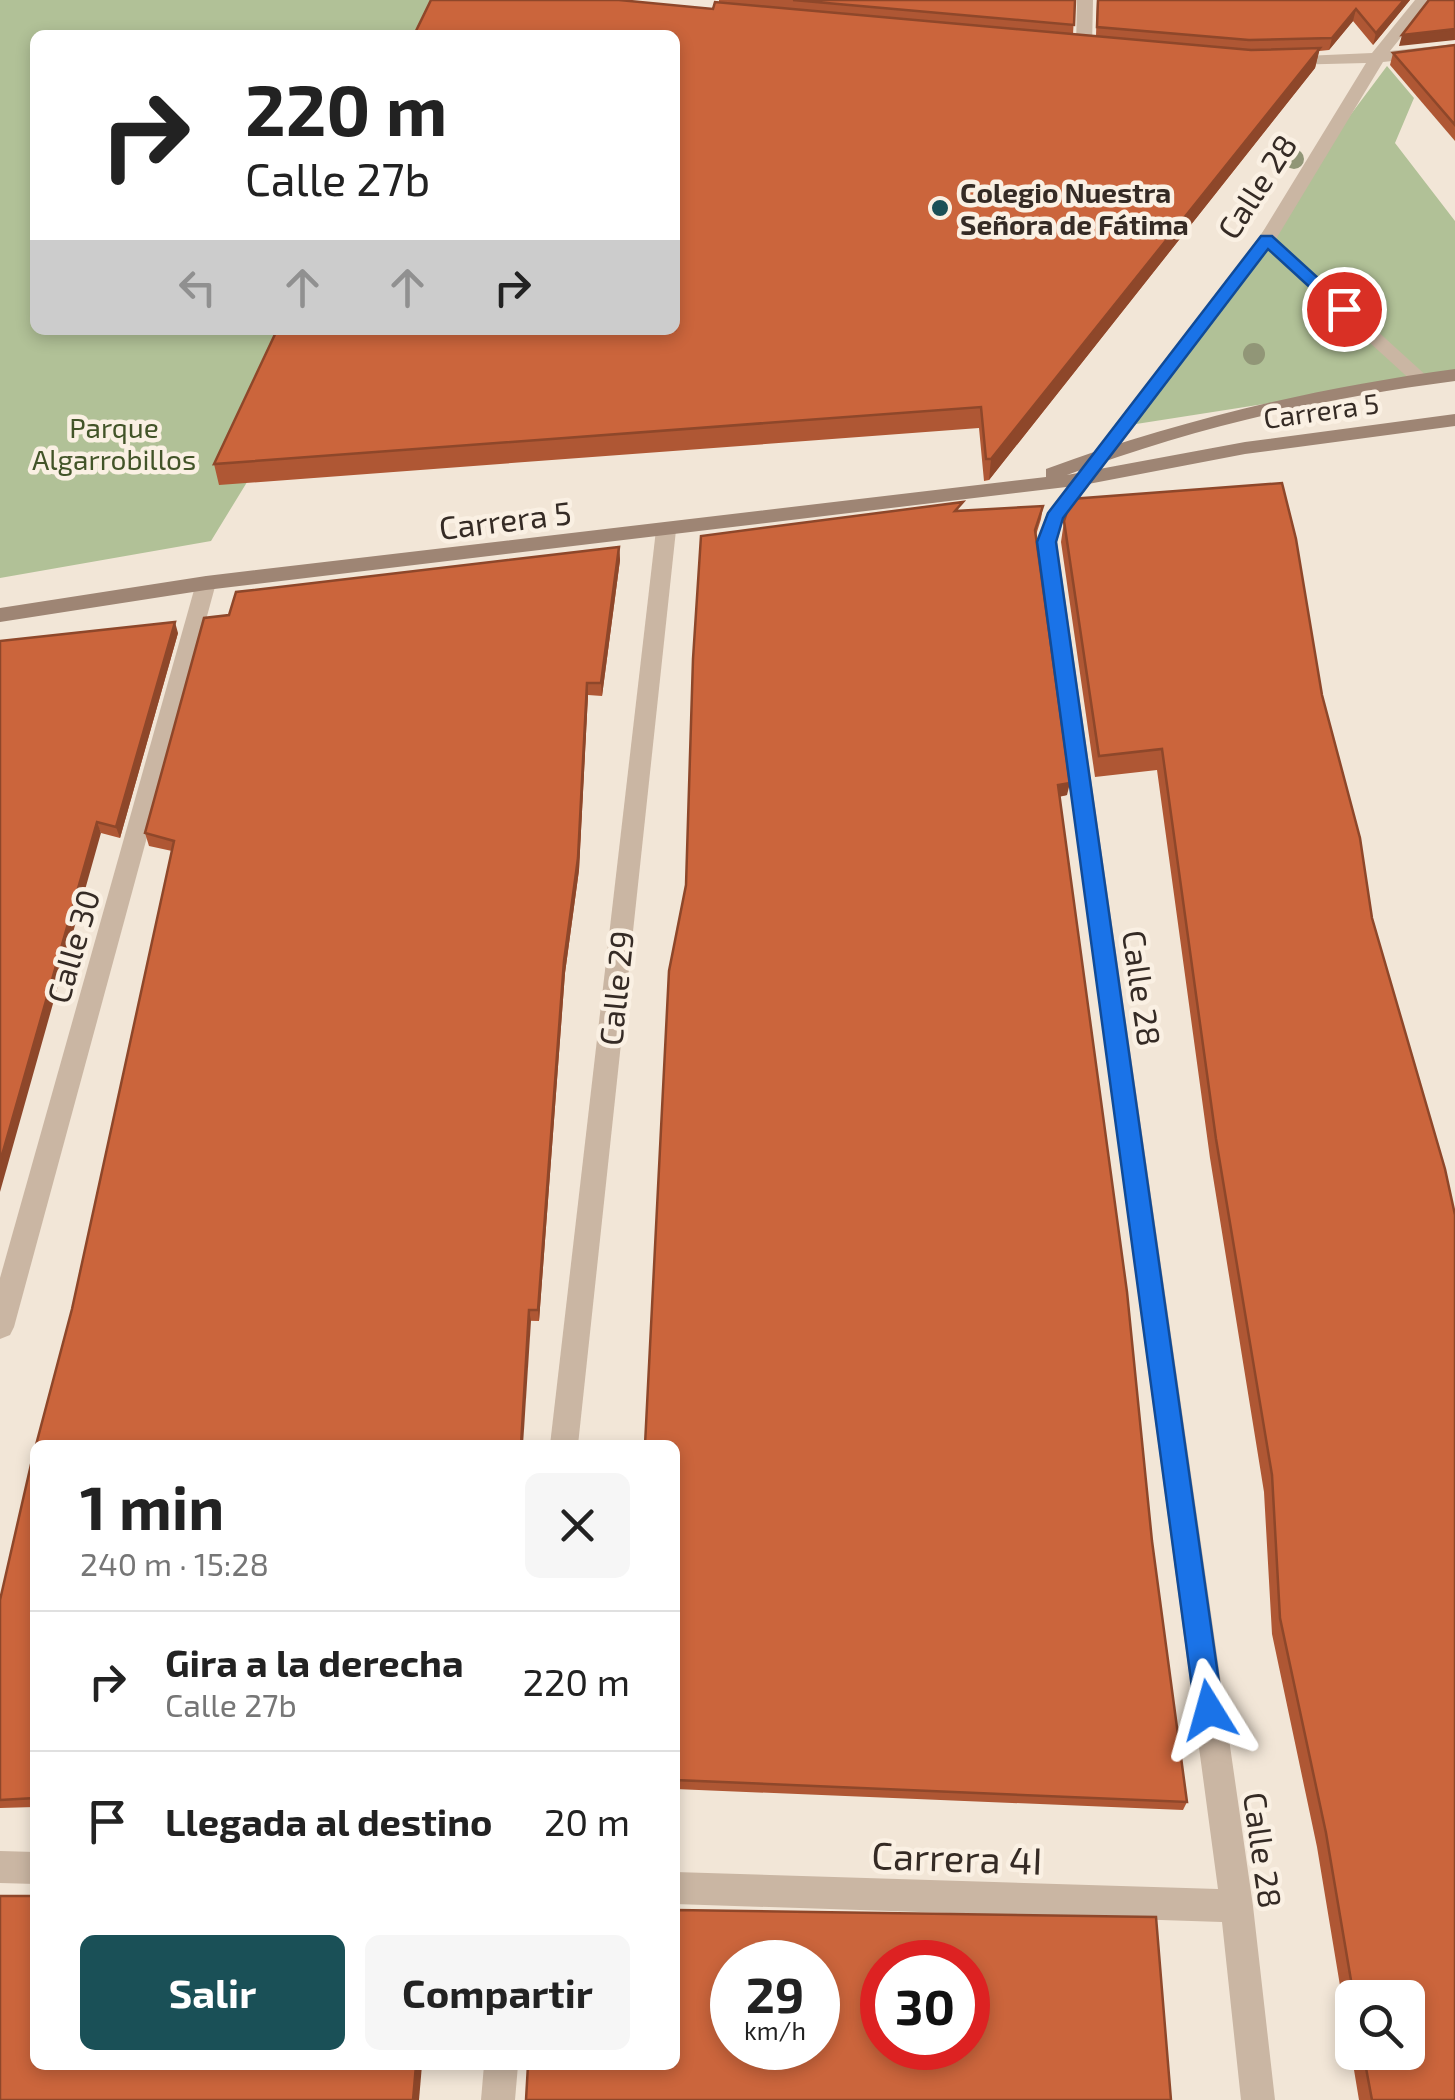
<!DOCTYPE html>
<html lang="es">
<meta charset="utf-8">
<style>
body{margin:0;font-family:"Exo 2",sans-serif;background:#f6f6f6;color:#222;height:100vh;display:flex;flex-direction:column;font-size:38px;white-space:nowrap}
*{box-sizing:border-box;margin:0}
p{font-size:32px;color:#767676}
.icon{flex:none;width:55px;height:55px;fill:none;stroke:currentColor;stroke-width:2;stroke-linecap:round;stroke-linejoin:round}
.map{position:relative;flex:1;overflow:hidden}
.drawer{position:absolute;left:30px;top:1440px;width:650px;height:630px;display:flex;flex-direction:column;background:#fff;border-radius:15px;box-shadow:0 5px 15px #0003}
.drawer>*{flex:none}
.banner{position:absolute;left:30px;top:30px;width:650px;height:305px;border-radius:15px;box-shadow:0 5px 15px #0003;background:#fff;color:#222;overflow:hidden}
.controls{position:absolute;left:1335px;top:1980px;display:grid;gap:20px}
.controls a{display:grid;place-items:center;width:90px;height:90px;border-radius:15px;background:#fff;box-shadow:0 5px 15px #0003;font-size:50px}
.speed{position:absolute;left:710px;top:1940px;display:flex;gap:20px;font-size:50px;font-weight:700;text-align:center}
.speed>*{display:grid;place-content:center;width:130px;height:130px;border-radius:50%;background:#fff;box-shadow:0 5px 15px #0003;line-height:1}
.speed small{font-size:25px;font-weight:400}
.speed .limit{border:15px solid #d22;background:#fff;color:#111}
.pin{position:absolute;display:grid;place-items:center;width:85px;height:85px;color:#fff;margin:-42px;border:5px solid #fff;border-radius:50%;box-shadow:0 2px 10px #0007}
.me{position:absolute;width:110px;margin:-55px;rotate:352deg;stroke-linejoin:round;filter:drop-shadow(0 0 8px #0008)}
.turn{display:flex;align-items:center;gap:35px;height:210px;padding:0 50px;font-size:45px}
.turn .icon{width:130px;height:130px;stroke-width:2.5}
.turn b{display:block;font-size:70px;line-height:85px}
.lanes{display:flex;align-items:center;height:95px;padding:0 50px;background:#0003;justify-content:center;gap:50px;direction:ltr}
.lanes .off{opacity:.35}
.round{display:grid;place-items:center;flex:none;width:105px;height:105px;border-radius:15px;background:#f6f6f6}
.headline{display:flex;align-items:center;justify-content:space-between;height:170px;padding:0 50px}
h1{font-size:60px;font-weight:700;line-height:75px}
.primary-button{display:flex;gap:20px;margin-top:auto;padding:20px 50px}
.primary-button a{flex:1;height:115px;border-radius:15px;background:#1a5057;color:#fff;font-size:40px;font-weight:700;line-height:115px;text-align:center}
.primary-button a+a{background:#f6f6f6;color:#222}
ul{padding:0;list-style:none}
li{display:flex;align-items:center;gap:30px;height:140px;padding:0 50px;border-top:2px solid #e0e0e0}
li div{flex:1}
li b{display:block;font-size:38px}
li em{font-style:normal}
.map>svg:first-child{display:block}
.green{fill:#b1c197}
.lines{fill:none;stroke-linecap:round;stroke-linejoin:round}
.street{fill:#cab6a3;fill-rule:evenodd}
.secondary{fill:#9e8574;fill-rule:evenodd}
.tree{fill:#919677}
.wall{fill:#af5734;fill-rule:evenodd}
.shaded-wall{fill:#8e472a}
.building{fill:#cb653c;stroke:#8e472a;stroke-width:2.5;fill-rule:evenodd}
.route{fill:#1a73e8;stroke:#114b97;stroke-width:2.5}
.poi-dot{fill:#1a5057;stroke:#faf0e3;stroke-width:4}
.labels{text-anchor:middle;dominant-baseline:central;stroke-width:9;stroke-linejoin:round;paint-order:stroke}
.far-poi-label{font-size:28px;font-weight:bold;fill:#352b25;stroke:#faf0e3;text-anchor:start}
.far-street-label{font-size:28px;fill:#352b25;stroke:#faf0e3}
.far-park-label{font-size:28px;fill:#425428;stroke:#faf0e3}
.street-label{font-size:32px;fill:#352b25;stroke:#faf0e3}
.near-street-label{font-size:38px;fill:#352b25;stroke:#faf0e3}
</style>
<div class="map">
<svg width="1455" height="2100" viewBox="0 0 1455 2100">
<rect width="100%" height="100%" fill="#f2e6d7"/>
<!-- green -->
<g class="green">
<polygon points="0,0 542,0 521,35 35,35 35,330 340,330 211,541 0,578"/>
<polygon points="1387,66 1414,98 1395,143 1455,221 1455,374 1117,427"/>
</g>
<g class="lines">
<!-- street -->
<g class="street">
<polygon points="1077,0 1093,0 1092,48 1084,53 1076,48"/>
<polygon points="1415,0 1431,0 1390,51 1455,44 1455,54 1383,62 1276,239 1430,379 1428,383 1414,383 1268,250 1064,518 1057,542 1253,1906 1275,2100 1241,2100 1222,1922 675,1904 675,1872 1218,1889 1037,542 1047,513 1259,238 1366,63 1287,65 1281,63 1281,57 1372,53"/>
<polygon points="666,524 676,530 578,1445 550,1445 656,530"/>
<polygon points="206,576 216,583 14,1327 10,1335 0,1339 0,1278 196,583"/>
<polygon points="0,1851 35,1852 35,1884 0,1883"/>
<polygon points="484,2065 518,2065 515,2100 481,2100"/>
</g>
<!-- secondary -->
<path class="secondary" d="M1455,369V381C1322,398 1193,428 1067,475L1245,442L1455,414V426L1245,454L1083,485L206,590L0,622V608L206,576L1046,477V469C1179,420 1315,388 1455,369Z"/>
</g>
<!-- trees -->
<g class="tree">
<circle cx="1294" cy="159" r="10"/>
<circle cx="1254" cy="354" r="11"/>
</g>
<!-- wall -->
<g class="wall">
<polygon points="719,0 1075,0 1073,34 1096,36 1097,0 1410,0 1373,45 1353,21 1329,50 1319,51 1315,68 989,480 984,481 979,428 219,485 214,464 713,9 719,2"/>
<polygon points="1455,45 1455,141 1390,65 1393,53"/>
<path d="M1282,483L1455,2100H1359L1317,1847L1272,1634L1264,1492L1210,1158L1157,770L1095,777L1061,542L1064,521ZM1352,1998H1408V2052H1352Z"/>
<polygon points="1043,506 1041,519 1036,535 1067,795 1059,797 1152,1541 1187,1802 1183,1810 675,1789 675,1445 962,511"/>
<polygon points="619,547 620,560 602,696 588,695 579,870 565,973 539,1321 72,1309 172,851 149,846 145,833 229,615"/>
<polygon points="178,633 120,838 101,833 0,641"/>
<polygon points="35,1447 35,1807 0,1808 0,1600"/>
</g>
<!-- shaded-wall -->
<g class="shaded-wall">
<polygon points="1404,0 1410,0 1373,45 1376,33"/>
<polygon points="1356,9 1353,21 1329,50 1332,38"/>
<polygon points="1455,29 1455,40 1399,46 1402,35"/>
<polygon points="1320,48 1315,68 989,480 991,459"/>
<polygon points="619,547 620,560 602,696 601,683"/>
<polygon points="175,622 178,633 120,838 116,827"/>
<polygon points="587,683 588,695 579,870 565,973 539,1321 538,1310 564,961"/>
<polygon points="1070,783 1067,795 1056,797 1058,785"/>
<polygon points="97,822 101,833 0,1192 0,1162"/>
<polygon points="529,1310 531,1321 523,1445 521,1445"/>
<polygon points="416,2065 422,2065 419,2100 413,2100"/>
</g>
<!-- building -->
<g class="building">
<polygon points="431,0 619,0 713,9 715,2 1251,50 1320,48 991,459 986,459 981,407 214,464 277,330 675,330 675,35 414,35"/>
<polygon points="793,0 1075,0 1074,25"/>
<polygon points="1098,0 1404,0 1376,33 1356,9 1332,38 1249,40 1097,27"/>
<polygon points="1429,0 1455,0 1455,29 1402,35"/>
<polygon points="1455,45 1455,125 1393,53"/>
<polygon points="1282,483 1296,539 1322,695 1360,838 1372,918 1445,1169 1455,1215 1455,2100 1372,2100 1363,2052 1408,2052 1408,1998 1354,1998 1326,1833 1280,1618 1272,1475 1216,1139 1162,749 1099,756 1064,521 1071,499"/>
<polygon points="963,502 955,511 1043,506 1035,530 1070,783 1058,785 1127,1292 1152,1541 1187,1802 675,1780 675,1445 645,1445 669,971 686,885 693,659 701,536"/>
<polygon points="619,547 601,683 587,683 578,858 564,961 538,1310 529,1310 521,1445 36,1445 72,1309 174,841 145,833 204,618 229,615 236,592"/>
<polygon points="175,622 116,827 97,822 0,1162 0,641"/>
<polygon points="35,1447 35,1798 0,1800 0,1600"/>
<polygon points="0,1896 35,1896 35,2065 416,2065 413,2100 0,2100"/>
<path d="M675,1910L1156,1917L1171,2100H526L528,2065H675ZM732,1962H818V2048H732ZM882,1962H968V2048H882Z"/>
</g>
<!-- route -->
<polygon class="route" points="1261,236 1272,236 1352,309 1338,313 1268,249 1063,518 1056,542 1223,1710 1219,1720 1209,1724 1199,1720 1195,1710 1037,542 1048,513"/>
<!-- markers -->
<circle class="poi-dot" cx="940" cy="208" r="10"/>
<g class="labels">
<!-- far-poi labels -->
<g class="far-poi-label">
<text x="960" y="192">Colegio Nuestra<tspan x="960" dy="32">Señora de Fátima</tspan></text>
</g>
<!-- far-street labels -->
<g class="far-street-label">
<text transform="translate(1321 410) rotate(-8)">Carrera 5</text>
</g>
<!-- far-park labels -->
<g class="far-park-label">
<text x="114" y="427">Parque<tspan x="114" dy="32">Algarrobillos</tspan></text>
</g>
<!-- street labels -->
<g class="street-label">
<text transform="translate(1256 186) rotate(-57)">Calle 28</text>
<text transform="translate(505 519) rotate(-7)">Carrera 5</text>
<text transform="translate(72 946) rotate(-74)">Calle 30</text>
<text transform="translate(615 988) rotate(-84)">Calle 29</text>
<text transform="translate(1143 988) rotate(82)">Calle 28</text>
<text transform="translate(1264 1850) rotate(82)">Calle 28</text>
</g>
<!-- near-street labels -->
<g class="near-street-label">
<text transform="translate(957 1857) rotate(2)">Carrera 4I</text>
</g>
</g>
</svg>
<div class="controls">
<a><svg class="icon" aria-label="search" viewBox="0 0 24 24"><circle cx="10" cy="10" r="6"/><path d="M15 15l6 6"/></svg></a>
</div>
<div class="speed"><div>29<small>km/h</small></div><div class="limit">30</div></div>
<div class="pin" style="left:1344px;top:309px;background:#d93025"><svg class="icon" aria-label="arrive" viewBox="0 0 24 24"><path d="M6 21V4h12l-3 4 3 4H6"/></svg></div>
<svg class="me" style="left:1209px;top:1710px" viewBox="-20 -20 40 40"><path d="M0-17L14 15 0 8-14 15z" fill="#1a73e8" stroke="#fff" stroke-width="4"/></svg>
<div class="banner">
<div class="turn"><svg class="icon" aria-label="right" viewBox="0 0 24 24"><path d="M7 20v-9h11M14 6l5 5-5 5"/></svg><div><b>220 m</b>Calle 27b</div></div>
<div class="lanes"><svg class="icon off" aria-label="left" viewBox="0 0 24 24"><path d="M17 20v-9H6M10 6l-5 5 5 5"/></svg><svg class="icon off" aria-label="ahead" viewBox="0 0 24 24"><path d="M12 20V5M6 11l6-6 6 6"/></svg><svg class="icon off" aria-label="ahead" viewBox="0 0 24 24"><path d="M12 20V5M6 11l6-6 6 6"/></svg><svg class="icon" aria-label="right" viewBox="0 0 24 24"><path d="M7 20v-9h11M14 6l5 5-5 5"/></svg></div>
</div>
<section class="drawer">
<div class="headline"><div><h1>1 min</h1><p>240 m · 15:28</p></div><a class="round"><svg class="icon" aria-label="close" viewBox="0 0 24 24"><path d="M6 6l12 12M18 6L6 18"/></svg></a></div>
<ul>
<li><svg class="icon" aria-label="right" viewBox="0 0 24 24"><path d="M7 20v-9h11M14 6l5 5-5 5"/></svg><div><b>Gira a la derecha</b><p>Calle 27b</p></div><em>220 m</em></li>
<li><svg class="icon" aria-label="arrive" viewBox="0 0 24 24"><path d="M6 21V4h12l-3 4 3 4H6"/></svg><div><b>Llegada al destino</b></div><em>20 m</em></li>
</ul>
<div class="primary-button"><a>Salir</a><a>Compartir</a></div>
</section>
</div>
